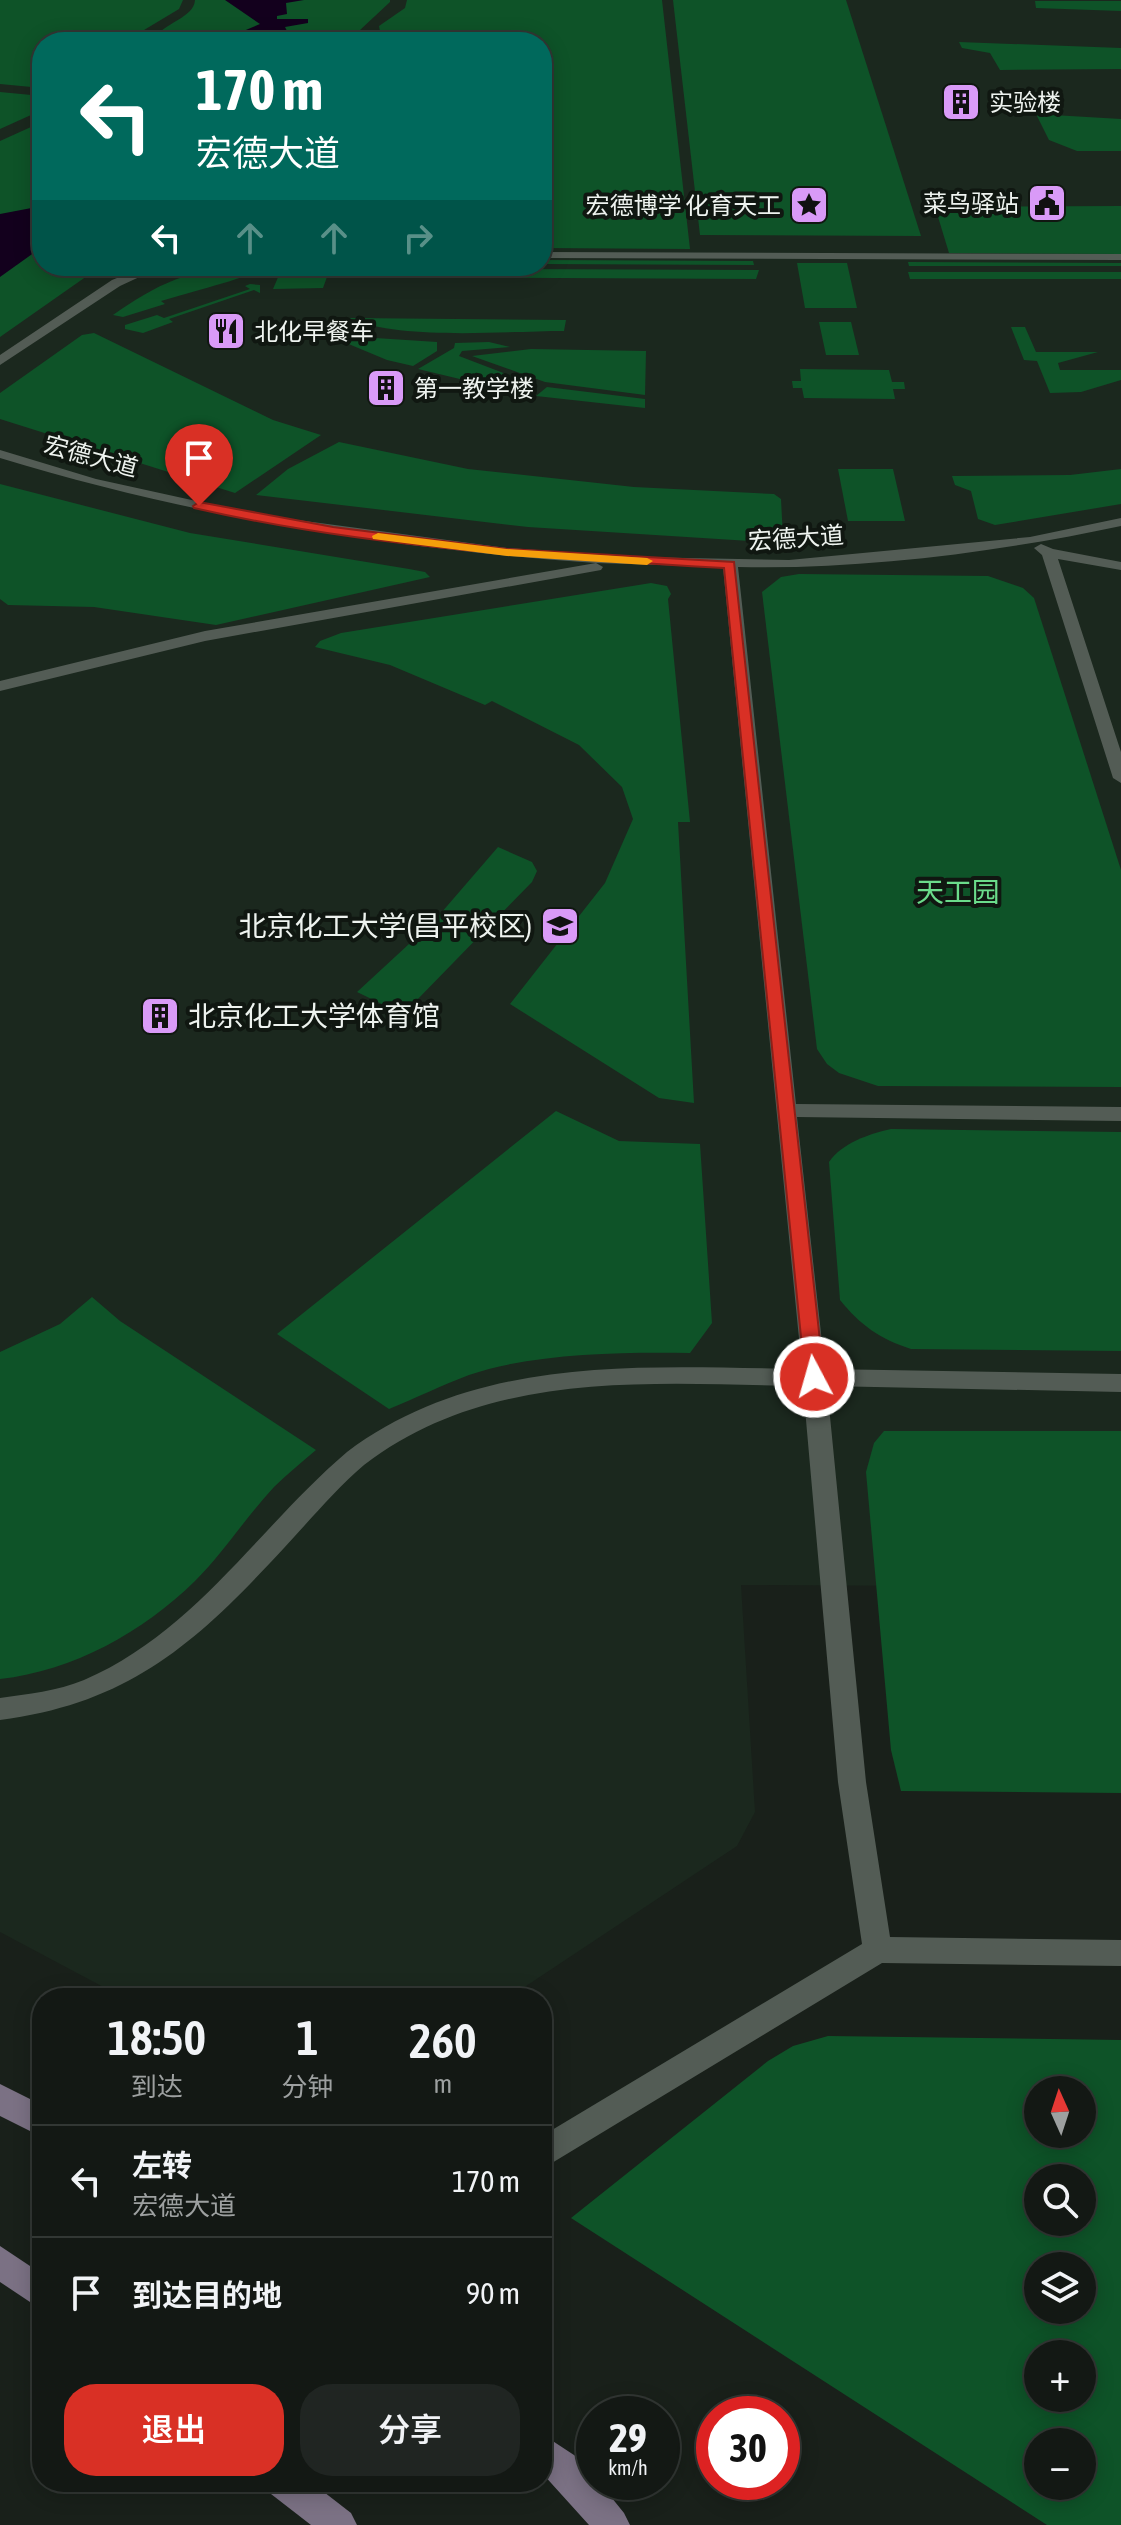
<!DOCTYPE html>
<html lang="zh">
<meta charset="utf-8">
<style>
body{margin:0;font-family:"Asap Condensed","Noto Sans SC",sans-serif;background:#202522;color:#f1f3f6;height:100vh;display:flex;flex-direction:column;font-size:30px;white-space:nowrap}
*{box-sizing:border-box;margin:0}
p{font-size:26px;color:#9da0a0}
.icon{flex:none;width:44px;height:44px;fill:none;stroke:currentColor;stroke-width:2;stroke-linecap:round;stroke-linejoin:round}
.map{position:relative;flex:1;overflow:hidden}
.side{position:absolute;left:32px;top:1988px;width:520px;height:504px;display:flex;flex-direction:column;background:#131814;border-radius:32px;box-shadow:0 4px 20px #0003,0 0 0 2px #323734}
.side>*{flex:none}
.hud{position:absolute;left:32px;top:32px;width:520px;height:244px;border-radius:32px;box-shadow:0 4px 20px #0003,0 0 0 2px #323734;background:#00695c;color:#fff;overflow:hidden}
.needle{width:52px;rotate:357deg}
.fabs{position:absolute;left:1024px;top:2076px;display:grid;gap:16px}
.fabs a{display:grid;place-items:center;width:72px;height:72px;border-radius:50%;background:#131814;box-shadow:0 4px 20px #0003,0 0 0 2px #323734;font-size:40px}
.speed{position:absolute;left:576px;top:2396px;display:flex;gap:16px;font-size:40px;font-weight:700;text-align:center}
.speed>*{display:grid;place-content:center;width:104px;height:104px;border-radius:50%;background:#131814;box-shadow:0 4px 20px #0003,0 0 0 2px #323734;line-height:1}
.speed small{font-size:20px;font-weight:400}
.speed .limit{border:12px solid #d22;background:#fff;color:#111}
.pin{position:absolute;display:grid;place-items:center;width:68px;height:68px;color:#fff;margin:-82px -34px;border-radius:50% 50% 50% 0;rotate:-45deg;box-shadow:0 0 8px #0007}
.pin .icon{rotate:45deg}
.me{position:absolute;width:88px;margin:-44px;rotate:354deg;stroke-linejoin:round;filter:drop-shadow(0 0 6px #0008)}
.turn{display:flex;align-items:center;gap:28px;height:168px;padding:0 32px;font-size:36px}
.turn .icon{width:104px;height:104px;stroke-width:2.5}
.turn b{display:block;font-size:56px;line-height:68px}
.lanes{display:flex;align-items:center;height:76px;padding:0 32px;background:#0003;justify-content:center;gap:40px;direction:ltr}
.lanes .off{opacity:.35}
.eta{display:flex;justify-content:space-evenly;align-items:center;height:136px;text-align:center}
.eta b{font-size:48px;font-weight:600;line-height:56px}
.primary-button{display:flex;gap:16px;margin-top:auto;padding:16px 32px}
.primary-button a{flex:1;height:92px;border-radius:32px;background:#d93025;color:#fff;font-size:32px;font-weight:600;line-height:92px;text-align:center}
.primary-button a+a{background:#202522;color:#f1f3f6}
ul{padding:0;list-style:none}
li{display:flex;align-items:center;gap:24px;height:112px;padding:0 32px;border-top:2px solid #323734}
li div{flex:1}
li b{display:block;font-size:30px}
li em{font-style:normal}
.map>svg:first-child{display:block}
.built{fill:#1b281e;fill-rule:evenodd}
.green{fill:#0e5328;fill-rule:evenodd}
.water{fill:#13001d}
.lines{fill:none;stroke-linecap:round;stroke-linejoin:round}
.minor{fill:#535c55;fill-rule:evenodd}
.secondary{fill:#7b7184;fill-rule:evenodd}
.route{fill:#d93025;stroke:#8d1f18;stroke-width:2}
.slow{fill:#f59e0b}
.labels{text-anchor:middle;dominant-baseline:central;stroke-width:8;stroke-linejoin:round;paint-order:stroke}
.far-poi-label{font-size:24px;fill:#eef3ef;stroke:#101711;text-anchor:start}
.far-street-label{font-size:24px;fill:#eef3ef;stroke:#101711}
.park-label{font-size:28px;fill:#6bdc8b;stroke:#101711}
.poi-label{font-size:28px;fill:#eef3ef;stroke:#101711;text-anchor:end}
</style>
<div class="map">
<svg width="1121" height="2525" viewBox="0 0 1121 2525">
<rect width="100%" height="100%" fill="#19201a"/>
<!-- built -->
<path class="built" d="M0,0H1121V1587L741,1585L755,1812L737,1846L508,1998H124L0,1932ZM42,42H542V266H42Z"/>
<!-- green -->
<g class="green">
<polygon points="0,0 183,0 179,9 144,30 141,42 42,42 42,88 0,84"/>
<path d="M195,0H390V2L360,30L361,42H156L154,39C163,23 194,18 195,0Z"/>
<polygon points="407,0 662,0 690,249 542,248 542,42 382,42 379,26 405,8"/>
<polygon points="673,0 846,0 921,236 700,235"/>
<polygon points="1035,1 1121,1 1121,11 1036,8"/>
<polygon points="959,42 1121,48 1121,69 1000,70 990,53 962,48"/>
<polygon points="0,92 42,96 31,115 0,129"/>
<polygon points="1036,114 1121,119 1121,151 1077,151 1049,140"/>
<polygon points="42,122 42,266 115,266 87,276 0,337 0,141"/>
<polygon points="1121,206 1121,254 949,253 935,207"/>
<polygon points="542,260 753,261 754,265 542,264"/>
<polygon points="908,262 1121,263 1121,266 909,266"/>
<polygon points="797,263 847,263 857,308 805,308"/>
<polygon points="282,268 759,270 756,279 327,277 323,288 273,289"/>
<path d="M261,269C254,276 179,295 161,301L165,304L123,317L113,315C163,280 198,265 261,269Z"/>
<polygon points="908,272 1121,272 1121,279 910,279"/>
<polygon points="250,284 260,285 260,293 254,290 169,319 173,322 143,333 125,329 125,325 157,315 164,318 250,289 245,286"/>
<path d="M349,318L566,320L564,331C505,331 401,341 349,318Z"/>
<polygon points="316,321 360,337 437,342 437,351 413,366 387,360 303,325"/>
<polygon points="819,322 851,322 859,355 826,355"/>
<polygon points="1011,327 1025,327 1036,352 1098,352 1058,363 1060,370 1121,370 1121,380 1081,392 1050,393 1037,361 1024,360"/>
<polygon points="94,333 273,420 321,435 235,493 0,419 0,393 82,335"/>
<polygon points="489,342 510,347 462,351 459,356 537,386 527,395 418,369 454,348 455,343"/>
<polygon points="531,349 646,351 645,395 545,382 472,356"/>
<polygon points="800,369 889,370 892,382 904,382 905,389 893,389 895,399 804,398 802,388 793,388 792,381 801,381"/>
<polygon points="547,387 645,399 645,408 536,396"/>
<polygon points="339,442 468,469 634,487 774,494 781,499 783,538 779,541 750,541 528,527 256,495 288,469"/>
<polygon points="838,469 893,469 905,521 848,521"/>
<polygon points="1121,469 1121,504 995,525 978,519 971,491 955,485 952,476 1070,475"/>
<polygon points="0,484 190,533 409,569 425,572 430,577 216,625 94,607 8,605 0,599"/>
<polygon points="799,574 988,576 1023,588 1034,598 1121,870 1121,1087 878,1086 839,1073 827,1064 817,1049 762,592 781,577"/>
<polygon points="651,583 667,586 671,594 668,599 690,822 678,822 694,1103 659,1098 510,1004 605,883 633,819 622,787 579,745 492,701 485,705 390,665 315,647 320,641 341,633"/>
<polygon points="498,847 532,862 537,871 532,882 415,1002 388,1007 357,992 435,920"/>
<path d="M556,1111L619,1141L700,1144L712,1323L690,1353C622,1352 533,1353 469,1375C442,1385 416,1398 389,1409L277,1334Z"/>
<path d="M891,1129L1121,1132V1351L911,1349C880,1339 860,1325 840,1300L829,1162C842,1143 869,1134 891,1129Z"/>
<path d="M92,1297L120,1321L316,1450C302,1462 287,1474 274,1487C246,1517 224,1552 195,1581C143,1632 73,1671 0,1679V1352L60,1324Z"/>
<polygon points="884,1431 1121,1431 1121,1793 901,1791 891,1750 866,1472 874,1443"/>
<path d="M828,2036L1121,2040V2525H1047L571,2218L768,2061L793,2046ZM1038,2090H1082V2134H1038ZM1038,2178H1082V2222H1038ZM1038,2266H1082V2310H1038ZM1038,2354H1082V2398H1038ZM1038,2442H1082V2486H1038Z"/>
</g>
<!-- water -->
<g class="water">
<polygon points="225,0 304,0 286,3 287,14 277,16 277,19 308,19 308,23 285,27 287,31 306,31 315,37 308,42 217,42 260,24"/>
<polygon points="42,206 42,247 0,277 0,214"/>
</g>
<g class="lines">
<!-- minor -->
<g class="minor">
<polygon points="542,252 1121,254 1121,260 542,258"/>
<polygon points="147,266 163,266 120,286 0,365 0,355 112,280"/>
<path d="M0,450L96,479L260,515L507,548L637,557L789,560L1030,537L1121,518V526C999,552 862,570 738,567L796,1104L1121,1107V1121L797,1117L825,1369L1121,1374V1392L827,1386L866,1782L890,1937L1121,1940V1966L882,1963L542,2169V2136L862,1944L838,1782L803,1386C653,1384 491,1368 364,1465C335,1490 310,1520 284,1548C197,1642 131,1703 0,1720V1698C28,1694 57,1691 84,1680C195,1632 258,1528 347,1452C479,1353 647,1367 802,1369L723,567L596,563L603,567L601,570L205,641L0,691V681L205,631L596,563C394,549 194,517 0,458Z"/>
<polygon points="1041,544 1053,549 1121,562 1121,570 1058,559 1121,752 1121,783 1113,778 1042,555 1034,548"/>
</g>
<!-- secondary -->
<g class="secondary">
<polygon points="0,2084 42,2105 42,2137 0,2116"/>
<polygon points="0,2246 42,2274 42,2310 0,2282"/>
<polygon points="542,2434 577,2457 594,2477 594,2482 599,2482 624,2513 630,2525 589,2525 542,2473"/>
<polygon points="266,2482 311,2482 351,2513 357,2525 311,2525 271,2494"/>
</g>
</g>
<!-- route -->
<path class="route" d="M199,502L333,527L507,549L734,562L824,1377L821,1382L814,1384L805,1377L724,568C546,558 368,548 194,508L193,506Z"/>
<!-- slow -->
<polygon class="slow" points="378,533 507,549 647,558 653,561 647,565 507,556 373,539 372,536"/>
<!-- icons -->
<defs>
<g id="building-square" transform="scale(2)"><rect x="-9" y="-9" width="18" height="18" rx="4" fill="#d99af7" stroke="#101711"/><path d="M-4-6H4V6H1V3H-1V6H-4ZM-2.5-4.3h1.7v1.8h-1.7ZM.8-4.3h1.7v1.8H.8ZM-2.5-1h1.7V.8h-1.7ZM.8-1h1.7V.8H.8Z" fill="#111"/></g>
<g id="civic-square" transform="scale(2)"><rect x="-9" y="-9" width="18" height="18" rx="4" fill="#d99af7" stroke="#101711"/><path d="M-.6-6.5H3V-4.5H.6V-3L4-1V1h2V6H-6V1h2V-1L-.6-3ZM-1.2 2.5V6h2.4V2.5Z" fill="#111"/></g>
<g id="sight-square" transform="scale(2)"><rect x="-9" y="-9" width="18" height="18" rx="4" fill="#d99af7" stroke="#101711"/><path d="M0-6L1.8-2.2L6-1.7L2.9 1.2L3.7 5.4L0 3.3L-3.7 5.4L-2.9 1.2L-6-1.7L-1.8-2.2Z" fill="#111"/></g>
<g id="restaurant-square" transform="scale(2)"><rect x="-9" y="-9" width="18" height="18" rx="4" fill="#d99af7" stroke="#101711"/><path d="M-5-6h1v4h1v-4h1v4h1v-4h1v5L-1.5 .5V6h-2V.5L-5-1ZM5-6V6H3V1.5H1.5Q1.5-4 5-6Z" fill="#111"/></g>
<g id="university-square" transform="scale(2)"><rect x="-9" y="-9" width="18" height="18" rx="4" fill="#d99af7" stroke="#101711"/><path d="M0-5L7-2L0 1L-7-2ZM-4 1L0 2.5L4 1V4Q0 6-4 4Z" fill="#111"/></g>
</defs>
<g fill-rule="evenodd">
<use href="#building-square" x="961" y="102"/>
<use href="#civic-square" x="1047" y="203"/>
<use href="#sight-square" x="809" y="205"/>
<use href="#restaurant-square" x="226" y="331"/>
<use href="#building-square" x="386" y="388"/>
<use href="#university-square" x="560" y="926"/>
<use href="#building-square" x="160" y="1016"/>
</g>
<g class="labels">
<!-- far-poi labels -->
<g class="far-poi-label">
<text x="989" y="102">实验楼</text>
<text x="1019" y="203" text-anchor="end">菜鸟驿站</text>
<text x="781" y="205" text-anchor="end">宏德博学 化育天工</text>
<text x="254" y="331">北化早餐车</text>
<text x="414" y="388">第一教学楼</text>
</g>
<!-- far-street labels -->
<g class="far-street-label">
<text transform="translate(91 456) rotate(15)">宏德大道</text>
<text transform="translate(796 538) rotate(-4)">宏德大道</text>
</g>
<!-- park labels -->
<g class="park-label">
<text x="958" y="892">天工园</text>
</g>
<!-- poi labels -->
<g class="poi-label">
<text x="532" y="926">北京化工大学(昌平校区)</text>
<text x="188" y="1016" text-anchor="start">北京化工大学体育馆</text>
</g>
</g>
</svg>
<div class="fabs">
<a><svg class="needle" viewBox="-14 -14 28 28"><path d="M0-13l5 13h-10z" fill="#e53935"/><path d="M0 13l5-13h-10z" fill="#9da0a0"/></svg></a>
<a><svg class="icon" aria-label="search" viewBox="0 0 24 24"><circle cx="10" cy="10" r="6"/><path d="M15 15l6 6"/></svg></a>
<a><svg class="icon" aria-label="layers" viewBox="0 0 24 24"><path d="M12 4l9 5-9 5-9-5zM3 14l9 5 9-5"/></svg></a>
<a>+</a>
<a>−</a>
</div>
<div class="speed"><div>29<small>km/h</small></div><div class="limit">30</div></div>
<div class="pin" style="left:199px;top:506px;background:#d93025"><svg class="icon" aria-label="arrive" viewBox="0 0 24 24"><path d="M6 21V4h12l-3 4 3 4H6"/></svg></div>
<svg class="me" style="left:814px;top:1377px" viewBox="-20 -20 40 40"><circle r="17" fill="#d93025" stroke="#fff" stroke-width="3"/><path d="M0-11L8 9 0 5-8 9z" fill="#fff"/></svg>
<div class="hud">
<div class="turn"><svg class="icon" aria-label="left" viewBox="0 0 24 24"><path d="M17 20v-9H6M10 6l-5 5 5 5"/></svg><div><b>170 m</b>宏德大道</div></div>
<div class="lanes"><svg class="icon" aria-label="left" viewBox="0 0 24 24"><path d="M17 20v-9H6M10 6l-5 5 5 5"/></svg><svg class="icon off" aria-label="ahead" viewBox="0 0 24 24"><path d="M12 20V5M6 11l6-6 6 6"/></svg><svg class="icon off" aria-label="ahead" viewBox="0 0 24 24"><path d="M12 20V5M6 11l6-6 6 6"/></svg><svg class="icon off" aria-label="right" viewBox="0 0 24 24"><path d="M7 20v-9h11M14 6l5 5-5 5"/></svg></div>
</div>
<section class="side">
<div class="eta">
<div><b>18:50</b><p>到达</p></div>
<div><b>1</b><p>分钟</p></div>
<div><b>260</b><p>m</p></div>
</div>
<ul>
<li><svg class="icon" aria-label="left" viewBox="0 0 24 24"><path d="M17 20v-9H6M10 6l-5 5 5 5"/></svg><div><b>左转</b><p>宏德大道</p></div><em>170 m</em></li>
<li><svg class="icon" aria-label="arrive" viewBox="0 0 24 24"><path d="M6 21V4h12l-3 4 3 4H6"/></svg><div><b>到达目的地</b></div><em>90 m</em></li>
</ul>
<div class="primary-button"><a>退出</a><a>分享</a></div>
</section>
</div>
